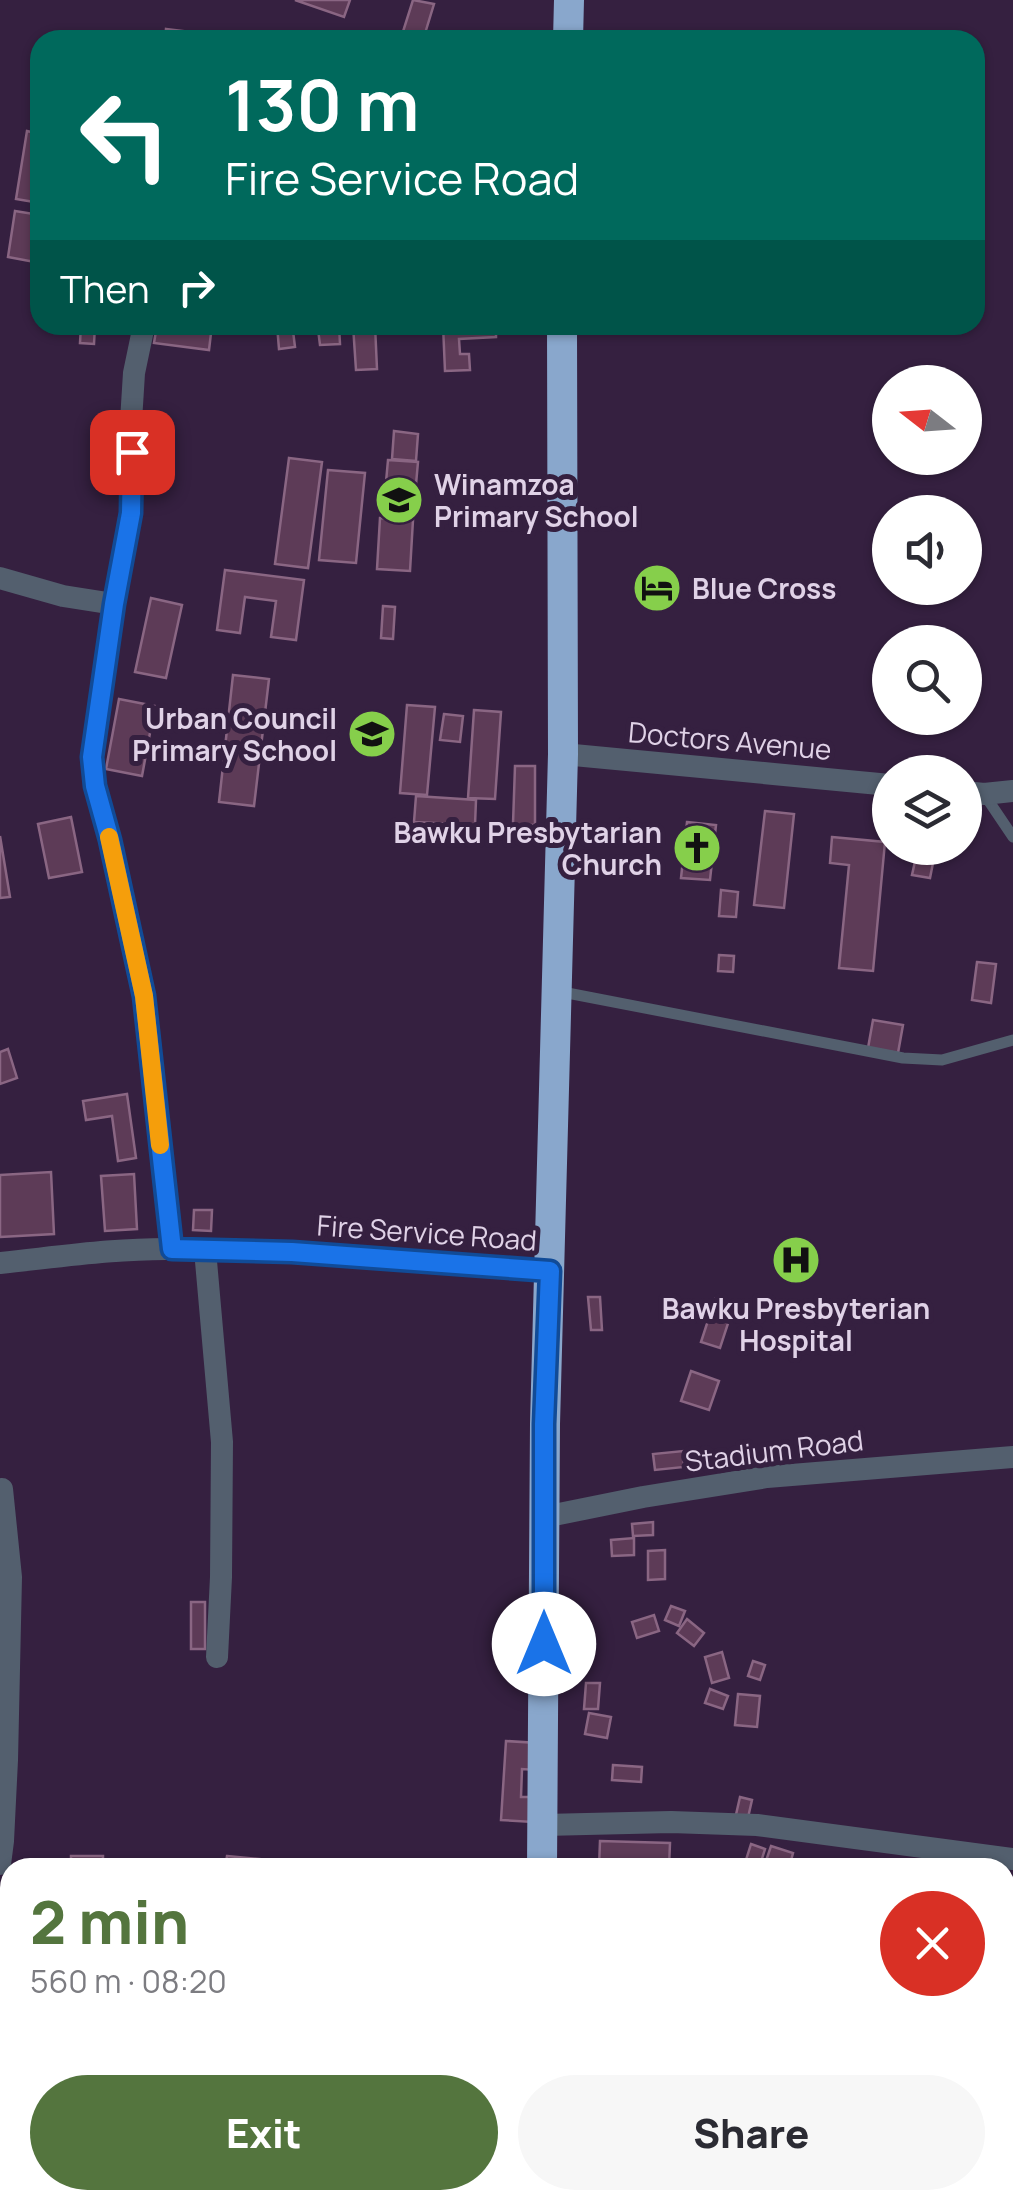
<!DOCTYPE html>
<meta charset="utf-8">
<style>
body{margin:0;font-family:Manrope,sans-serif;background:#f7f7f7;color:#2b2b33;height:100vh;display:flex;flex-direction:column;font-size:38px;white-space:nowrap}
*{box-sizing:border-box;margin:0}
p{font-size:32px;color:#7c7c81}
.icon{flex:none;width:55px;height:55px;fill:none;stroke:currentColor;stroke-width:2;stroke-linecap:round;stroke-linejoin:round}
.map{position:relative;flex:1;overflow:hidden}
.details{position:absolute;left:0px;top:1858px;width:1015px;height:352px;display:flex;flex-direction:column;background:#fff;border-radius:30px 30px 0 0;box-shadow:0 2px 8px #0004}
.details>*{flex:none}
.hud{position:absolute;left:30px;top:30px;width:955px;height:305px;border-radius:30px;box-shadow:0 2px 8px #0004;background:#00695c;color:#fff;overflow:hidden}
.needle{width:65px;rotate:287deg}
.controls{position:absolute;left:872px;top:365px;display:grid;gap:20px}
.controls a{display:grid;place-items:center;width:110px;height:110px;border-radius:50%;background:#fff;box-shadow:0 2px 8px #0004;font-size:50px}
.pin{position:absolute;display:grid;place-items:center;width:85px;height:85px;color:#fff;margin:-42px;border-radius:20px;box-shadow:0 5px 15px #0006}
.me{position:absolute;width:110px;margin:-55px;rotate:0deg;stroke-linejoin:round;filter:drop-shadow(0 0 8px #0008)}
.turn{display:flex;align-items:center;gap:35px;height:210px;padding:0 30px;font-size:45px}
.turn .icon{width:130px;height:130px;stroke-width:2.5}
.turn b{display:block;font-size:70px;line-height:85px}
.then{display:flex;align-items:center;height:95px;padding:0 30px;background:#0003;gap:20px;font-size:38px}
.round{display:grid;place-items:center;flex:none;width:105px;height:105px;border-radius:52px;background:#f7f7f7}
.overview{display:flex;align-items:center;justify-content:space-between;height:170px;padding:0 30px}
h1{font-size:60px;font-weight:800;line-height:75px;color:#54753e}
.cta{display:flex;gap:20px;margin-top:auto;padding:20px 30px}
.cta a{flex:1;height:115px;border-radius:60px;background:#54753e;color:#fff;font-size:40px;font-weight:800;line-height:115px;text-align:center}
.cta a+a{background:#f7f7f7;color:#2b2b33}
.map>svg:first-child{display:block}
.building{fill:#5d3b57;stroke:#8a6683;stroke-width:2.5}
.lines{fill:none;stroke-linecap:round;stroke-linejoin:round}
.lane{stroke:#535f6e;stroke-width:11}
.street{stroke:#535f6e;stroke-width:22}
.highway{stroke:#89a7cc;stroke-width:30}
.route-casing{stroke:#114b97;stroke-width:25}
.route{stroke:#1a73e8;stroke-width:18}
.slow{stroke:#f59e0b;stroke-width:18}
.labels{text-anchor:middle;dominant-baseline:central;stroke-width:10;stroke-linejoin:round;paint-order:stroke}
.poi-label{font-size:28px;font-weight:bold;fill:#e0d2e7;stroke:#352040;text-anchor:start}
.street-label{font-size:28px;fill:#e0d2e7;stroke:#352040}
</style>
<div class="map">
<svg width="1013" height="2208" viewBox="0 0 1013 2208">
<rect width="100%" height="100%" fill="#352040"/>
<!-- building -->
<g class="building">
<polygon points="295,0 350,0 344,17"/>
<polygon points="413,0 434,4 423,40 388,40 390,35 401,38"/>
<polygon points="166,29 225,36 225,40 165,40"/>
<polygon points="27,131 40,134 38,183 40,183 40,203 16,199"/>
<polygon points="15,211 40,215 40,263 8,257"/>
<polygon points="81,325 95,325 94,344 80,343"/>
<polygon points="157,325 212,325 209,350 154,343"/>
<polygon points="277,325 339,325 340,344 320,345 318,329 293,331 295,347 279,349"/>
<polygon points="353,325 375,325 377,369 356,370"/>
<polygon points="443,325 496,325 496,337 459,339 460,354 469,354 470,370 445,371"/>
<polygon points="394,431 418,434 416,461 392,459"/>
<polygon points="289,458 322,462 308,568 275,564"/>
<polygon points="388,460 418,462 413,518 383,515"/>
<polygon points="328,470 365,473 356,563 319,560"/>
<polygon points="380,518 413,520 410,571 377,569"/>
<polygon points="225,570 304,580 296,640 271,637 276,601 245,597 240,633 217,630"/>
<polygon points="151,598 182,605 166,678 135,672"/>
<polygon points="383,606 395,607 393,639 381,638"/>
<polygon points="233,675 269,679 254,806 219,802"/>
<polygon points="119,699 155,706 142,776 106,769"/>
<polygon points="407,705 435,707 427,795 400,793"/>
<polygon points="474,710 501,712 495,799 468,798"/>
<polygon points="444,714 463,716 460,742 440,740"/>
<polygon points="515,766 535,766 535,825 513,824"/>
<polygon points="416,796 476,800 475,825 414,822"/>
<polygon points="765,811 794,814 784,908 754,905"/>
<polygon points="71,817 82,872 49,878 38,824"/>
<polygon points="687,822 716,825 710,880 681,878"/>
<polygon points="0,836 10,897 0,898"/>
<polygon points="832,837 885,842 873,971 839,968 849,865 830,863"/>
<polygon points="918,848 936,848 930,878 912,875"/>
<polygon points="721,890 738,892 736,917 719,916"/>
<polygon points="719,955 734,956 733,972 718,971"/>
<polygon points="977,962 996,964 991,1003 972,1000"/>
<polygon points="873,1020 903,1025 898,1053 868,1048"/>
<polygon points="8,1049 17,1078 0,1084 0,1052"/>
<polygon points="127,1094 136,1158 118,1161 112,1116 86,1120 83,1101"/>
<polygon points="51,1172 54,1234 0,1237 0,1175"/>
<polygon points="134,1174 137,1229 105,1231 101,1176"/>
<polygon points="194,1210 212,1210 211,1231 193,1230"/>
<polygon points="588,1297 600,1297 602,1330 591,1330"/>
<polygon points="715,1299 734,1305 720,1348 701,1342"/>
<polygon points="691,1371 719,1381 709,1410 681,1401"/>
<polygon points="683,1451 684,1467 655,1470 653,1454"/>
<polygon points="653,1522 653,1535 633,1536 632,1524"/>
<polygon points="634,1538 634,1555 612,1556 611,1540"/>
<polygon points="665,1550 665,1579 648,1580 648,1551"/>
<rect x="191" y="1602" width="14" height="47"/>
<polygon points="671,1606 685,1611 679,1626 665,1620"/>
<polygon points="654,1615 659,1631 637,1638 632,1622"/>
<polygon points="687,1619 704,1633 694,1646 677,1633"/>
<polygon points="722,1652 729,1678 712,1683 705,1657"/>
<polygon points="753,1661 765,1665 760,1680 748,1676"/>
<polygon points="586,1683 600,1683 598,1709 584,1709"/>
<polygon points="710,1689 728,1696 723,1709 705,1703"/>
<polygon points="738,1694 760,1696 757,1727 735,1725"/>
<polygon points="589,1713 611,1717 607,1738 585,1734"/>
<polygon points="506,1741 538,1743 536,1770 522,1769 521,1797 535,1797 533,1822 501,1820"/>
<polygon points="613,1765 642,1767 641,1782 612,1780"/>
<polygon points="740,1797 752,1800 747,1822 735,1819"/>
<polygon points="600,1841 670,1843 669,1868 620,1865 620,1868 599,1868"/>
<polygon points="751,1844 765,1849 760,1865 746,1860"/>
<polygon points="771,1846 793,1853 789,1868 778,1868 765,1864"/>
<rect x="71" y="1856" width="32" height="12"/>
<polygon points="227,1856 281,1861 280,1868 225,1868"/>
<polygon points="1009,1963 1013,1965 1013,1982 1008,1990 1005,1987 1005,1970"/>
</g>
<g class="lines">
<!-- lane -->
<g class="lane">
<polyline points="984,794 1013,837"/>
<polyline points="557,991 903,1058 942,1060 1013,1040"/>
</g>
<!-- street -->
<g class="street">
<polyline points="144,325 134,373 131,421 131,513 114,604 92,757 95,786 110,839 144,996 172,1249"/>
<polyline points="0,578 63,596 114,604"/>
<polyline points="563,754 890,785"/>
<polyline points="965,792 984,794 1013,791"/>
<polyline points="205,1250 222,1442 221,1577 217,1657"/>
<path d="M0,1263C58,1257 117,1248 175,1249C300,1250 425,1262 550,1271"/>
<polyline points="544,1517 643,1497 767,1477 1013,1457"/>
<polyline points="544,1825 671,1822 757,1825 1013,1859"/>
<polyline points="0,1864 3,1841 7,1760 11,1577 2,1489"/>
</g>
<!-- highway -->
<g class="highway">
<polyline points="568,40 569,0"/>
<polyline points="542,1868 545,1424 563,754 562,325"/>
<polyline points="534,2208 534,2200"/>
</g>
</g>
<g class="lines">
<!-- route casing -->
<g class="route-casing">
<polyline id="route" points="132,452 131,513 114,604 92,757 95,786 110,840 144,996 172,1249 292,1252 550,1271 544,1424 544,1644"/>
</g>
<!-- route -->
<use href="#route" class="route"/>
<!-- slow -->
<polyline class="slow" points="109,837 144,996 160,1145"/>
</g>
<!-- icons -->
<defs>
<g id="school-disc" transform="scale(2.5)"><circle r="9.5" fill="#86cf4b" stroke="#352040"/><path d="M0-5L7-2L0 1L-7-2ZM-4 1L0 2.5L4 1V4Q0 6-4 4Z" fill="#111"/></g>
<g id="hotel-disc" transform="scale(2.5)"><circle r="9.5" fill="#86cf4b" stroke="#352040"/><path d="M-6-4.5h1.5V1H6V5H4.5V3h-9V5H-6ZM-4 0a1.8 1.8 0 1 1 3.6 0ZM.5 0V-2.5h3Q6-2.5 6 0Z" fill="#111"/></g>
<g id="church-disc" transform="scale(2.5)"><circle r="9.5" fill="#86cf4b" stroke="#352040"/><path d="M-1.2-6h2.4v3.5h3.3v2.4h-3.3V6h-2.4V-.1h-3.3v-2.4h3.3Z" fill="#111"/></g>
<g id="hospital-disc" transform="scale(2.5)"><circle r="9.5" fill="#86cf4b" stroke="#352040"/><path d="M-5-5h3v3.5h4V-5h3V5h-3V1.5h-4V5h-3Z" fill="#111"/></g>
</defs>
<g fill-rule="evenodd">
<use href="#school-disc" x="399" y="500"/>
<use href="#hotel-disc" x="657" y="588"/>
<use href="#school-disc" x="372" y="734"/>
<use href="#church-disc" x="697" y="848"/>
<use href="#hospital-disc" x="796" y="1260"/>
</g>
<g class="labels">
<!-- poi labels -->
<g class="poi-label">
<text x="434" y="484">Winamzoa<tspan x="434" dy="32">Primary School</tspan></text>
<text x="692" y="588">Blue Cross</text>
<text x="337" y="718" text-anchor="end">Urban Council<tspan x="337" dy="32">Primary School</tspan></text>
<text x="662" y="832" text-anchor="end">Bawku Presbytarian<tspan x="662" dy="32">Church</tspan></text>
<text x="796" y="1308" text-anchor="middle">Bawku Presbyterian<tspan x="796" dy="32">Hospital</tspan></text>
</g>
<!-- street labels -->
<g class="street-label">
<text transform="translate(730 740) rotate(5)">Doctors Avenue</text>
<text transform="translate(427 1232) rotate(4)">Fire Service Road</text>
<text transform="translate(774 1450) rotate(-7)">Stadium Road</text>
</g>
</g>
</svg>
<div class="controls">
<a><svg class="needle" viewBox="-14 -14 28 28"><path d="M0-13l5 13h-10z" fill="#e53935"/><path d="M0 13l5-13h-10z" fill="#7c7c81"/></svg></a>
<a><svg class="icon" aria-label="sound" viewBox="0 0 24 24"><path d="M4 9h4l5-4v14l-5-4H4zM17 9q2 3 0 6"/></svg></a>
<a><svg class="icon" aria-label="search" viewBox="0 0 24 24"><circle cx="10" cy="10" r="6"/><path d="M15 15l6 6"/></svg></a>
<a><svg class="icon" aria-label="layers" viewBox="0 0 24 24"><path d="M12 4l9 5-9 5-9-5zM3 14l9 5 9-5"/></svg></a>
</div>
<div class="pin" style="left:132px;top:452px;background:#d93025"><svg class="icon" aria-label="arrive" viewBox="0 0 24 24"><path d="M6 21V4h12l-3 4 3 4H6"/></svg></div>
<svg class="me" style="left:544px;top:1644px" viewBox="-20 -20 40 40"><circle r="19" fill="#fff"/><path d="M0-13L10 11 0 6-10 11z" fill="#1a73e8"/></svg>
<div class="hud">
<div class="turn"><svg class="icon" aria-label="left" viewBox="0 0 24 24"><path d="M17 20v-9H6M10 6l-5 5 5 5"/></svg><div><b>130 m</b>Fire Service Road</div></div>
<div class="then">Then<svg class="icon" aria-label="right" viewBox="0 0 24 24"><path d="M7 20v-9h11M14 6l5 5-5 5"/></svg></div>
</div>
<section class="details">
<div class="overview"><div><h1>2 min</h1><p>560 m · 08:20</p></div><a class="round" style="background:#d93025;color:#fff"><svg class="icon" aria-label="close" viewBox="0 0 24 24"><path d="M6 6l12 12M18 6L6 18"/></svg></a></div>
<div class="cta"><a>Exit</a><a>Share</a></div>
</section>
</div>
